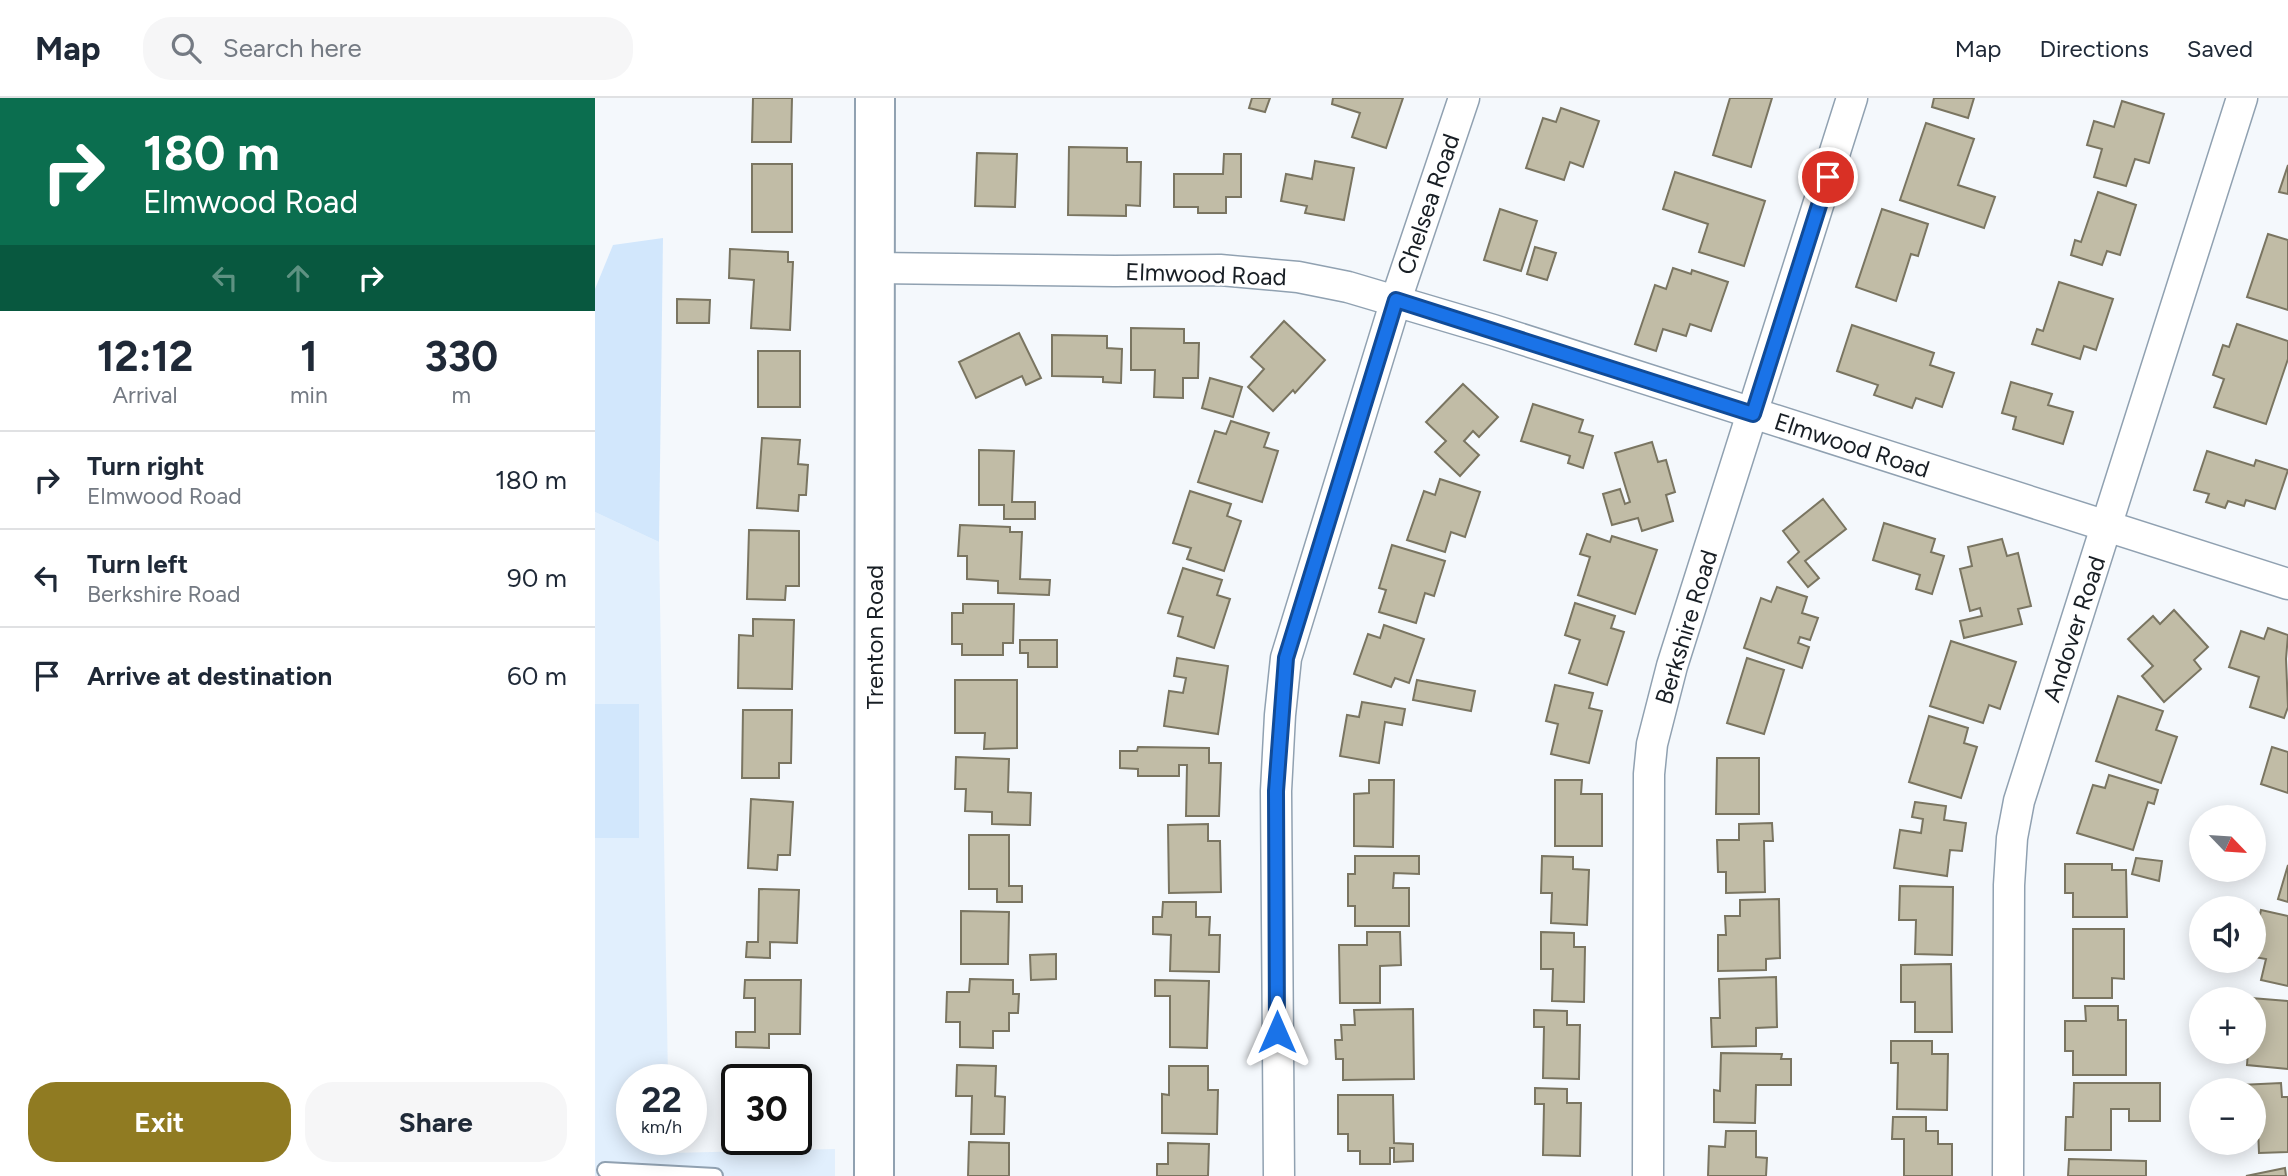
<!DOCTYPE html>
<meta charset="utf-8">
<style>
body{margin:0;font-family:Figtree,sans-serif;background:#f6f6f7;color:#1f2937;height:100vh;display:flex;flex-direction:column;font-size:26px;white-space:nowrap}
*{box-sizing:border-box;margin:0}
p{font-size:23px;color:#747a83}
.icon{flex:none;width:38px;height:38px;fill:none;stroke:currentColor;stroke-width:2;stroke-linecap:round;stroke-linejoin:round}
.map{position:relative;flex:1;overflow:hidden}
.panel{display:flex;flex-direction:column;background:#fff;width:595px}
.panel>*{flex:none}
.banner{background:#0b6e4f;color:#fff;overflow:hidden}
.needle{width:46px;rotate:115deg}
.tools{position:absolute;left:1594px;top:707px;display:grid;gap:14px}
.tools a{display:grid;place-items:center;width:77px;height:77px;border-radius:50%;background:#fff;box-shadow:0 4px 18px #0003;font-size:35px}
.speed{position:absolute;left:21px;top:966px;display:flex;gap:14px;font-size:35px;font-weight:700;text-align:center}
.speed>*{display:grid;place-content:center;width:91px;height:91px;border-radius:50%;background:#fff;box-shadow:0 4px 18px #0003;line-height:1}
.speed small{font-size:18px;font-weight:400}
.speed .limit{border:4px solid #111;border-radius:10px;background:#fff;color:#111}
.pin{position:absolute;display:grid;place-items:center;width:60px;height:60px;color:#fff;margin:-30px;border:4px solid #fff;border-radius:50%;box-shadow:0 2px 7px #0007}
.me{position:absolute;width:77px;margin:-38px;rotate:0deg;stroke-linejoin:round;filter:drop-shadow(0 0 5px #0008)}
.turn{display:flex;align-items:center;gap:24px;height:147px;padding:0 28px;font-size:32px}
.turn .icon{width:91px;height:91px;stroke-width:2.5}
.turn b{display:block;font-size:49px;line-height:60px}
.lanes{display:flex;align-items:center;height:66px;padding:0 28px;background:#0003;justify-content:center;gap:35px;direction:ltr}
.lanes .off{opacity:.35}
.eta{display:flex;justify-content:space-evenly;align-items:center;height:119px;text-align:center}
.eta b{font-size:42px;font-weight:700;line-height:49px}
.cta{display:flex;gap:14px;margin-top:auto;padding:14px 28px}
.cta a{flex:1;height:80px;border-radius:28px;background:#907b22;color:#fff;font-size:28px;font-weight:700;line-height:80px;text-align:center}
.cta a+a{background:#f6f6f7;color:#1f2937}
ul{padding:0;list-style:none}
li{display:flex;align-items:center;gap:21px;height:98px;padding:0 28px;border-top:2px solid #e0e1e3}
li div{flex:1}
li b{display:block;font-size:26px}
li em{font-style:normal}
header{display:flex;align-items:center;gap:42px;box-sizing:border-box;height:98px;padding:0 35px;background:#fff;border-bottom:2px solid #e0e1e3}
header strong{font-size:33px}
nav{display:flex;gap:38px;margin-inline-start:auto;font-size:24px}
.search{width:490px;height:63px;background:#f6f6f7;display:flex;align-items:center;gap:18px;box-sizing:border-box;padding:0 24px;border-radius:28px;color:#747a83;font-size:26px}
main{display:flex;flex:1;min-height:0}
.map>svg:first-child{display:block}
.built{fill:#e1effd}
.green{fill:#d2e7fc}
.building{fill:#c1bca6;stroke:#7a7561;stroke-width:2}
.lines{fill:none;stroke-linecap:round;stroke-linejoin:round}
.service-casing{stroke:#90a1b1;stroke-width:18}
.minor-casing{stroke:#90a1b1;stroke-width:33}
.secondary-casing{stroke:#90a1b1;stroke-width:42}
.service{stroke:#fff;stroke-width:14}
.minor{stroke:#fff;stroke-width:30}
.secondary{stroke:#fff;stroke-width:38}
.route-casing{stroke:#114b97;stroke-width:18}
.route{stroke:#1a73e8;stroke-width:12}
.labels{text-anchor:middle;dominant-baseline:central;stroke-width:5;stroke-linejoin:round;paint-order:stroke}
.street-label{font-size:24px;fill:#181e24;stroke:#fff}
</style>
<header>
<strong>Map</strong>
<div class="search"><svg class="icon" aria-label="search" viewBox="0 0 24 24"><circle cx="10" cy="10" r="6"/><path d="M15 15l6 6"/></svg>Search here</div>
<nav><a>Map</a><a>Directions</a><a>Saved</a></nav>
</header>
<main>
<section class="panel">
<div class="banner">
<div class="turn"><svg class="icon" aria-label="right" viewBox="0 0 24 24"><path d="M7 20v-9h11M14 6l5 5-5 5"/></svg><div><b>180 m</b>Elmwood Road</div></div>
<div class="lanes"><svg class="icon off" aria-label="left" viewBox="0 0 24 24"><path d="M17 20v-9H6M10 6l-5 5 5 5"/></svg><svg class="icon off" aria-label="ahead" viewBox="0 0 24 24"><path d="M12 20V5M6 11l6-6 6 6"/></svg><svg class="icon" aria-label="right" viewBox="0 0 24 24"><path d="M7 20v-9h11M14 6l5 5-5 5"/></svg></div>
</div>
<div class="eta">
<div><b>12:12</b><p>Arrival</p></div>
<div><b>1</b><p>min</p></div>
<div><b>330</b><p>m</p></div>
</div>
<ul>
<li><svg class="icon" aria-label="right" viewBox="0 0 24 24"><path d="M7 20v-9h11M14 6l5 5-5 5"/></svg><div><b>Turn right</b><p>Elmwood Road</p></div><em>180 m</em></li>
<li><svg class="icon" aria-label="left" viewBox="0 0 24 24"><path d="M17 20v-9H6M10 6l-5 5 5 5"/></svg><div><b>Turn left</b><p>Berkshire Road</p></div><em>90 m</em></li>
<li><svg class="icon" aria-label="arrive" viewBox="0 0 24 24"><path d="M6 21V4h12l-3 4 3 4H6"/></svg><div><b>Arrive at destination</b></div><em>60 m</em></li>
</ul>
<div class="cta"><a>Exit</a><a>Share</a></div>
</section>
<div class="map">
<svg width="1693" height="1078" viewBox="0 0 1693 1078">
<rect width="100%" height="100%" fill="#f4f8fc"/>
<!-- built -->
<polygon class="built" points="0,414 64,444 73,982 37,982 37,1041 74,1041 75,1055 240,1051 240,1078 0,1078"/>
<!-- green -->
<g class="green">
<polygon points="68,140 64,444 0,414 0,191 18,147"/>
<rect x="0" y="606" width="44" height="134"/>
</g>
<!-- building -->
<g class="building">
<polygon points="158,0 197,0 196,44 157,44"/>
<polygon points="657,0 675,0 670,14 654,10"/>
<polygon points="738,0 808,0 791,50 757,39 765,15 737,6"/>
<polygon points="1135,0 1177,0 1156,69 1118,57"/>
<polygon points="1339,0 1379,0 1373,20 1337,9"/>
<polygon points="1527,3 1569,16 1554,65 1540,61 1531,88 1499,79 1507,51 1492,47 1499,23 1519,29"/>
<polygon points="966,10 1004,23 988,69 975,64 969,82 931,70 948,20 961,24"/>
<polygon points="1331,25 1379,41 1363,87 1400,99 1389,130 1305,102"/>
<polygon points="474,49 532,50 532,64 546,64 545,108 531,107 531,118 473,117"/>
<polygon points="382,55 422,56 420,109 380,108"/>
<polygon points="629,56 646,56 646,99 631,99 631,115 603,115 603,109 579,109 579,76 628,76"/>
<polygon points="720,63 759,70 749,122 710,115 712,108 686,103 691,76 717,81"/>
<rect x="157" y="66" width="40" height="68"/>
<polygon points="1693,67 1693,96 1684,94"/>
<polygon points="1080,74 1170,103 1149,168 1104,154 1113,126 1068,111"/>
<polygon points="1503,94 1541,107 1525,157 1512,153 1507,167 1476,157 1480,142 1486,144"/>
<polygon points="905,111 942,123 926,173 889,162"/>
<polygon points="1287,111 1333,126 1323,158 1316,156 1301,203 1261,189"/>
<polygon points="1673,136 1693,142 1693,212 1652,199"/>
<polygon points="940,149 961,155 952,182 932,176"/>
<polygon points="135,151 193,154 193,164 198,164 195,232 156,230 159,182 134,180"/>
<polygon points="1078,170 1096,176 1097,172 1133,184 1116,233 1095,226 1091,238 1068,231 1061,253 1040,246 1060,187 1071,191"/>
<polygon points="1464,184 1518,201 1501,252 1489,248 1485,261 1437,246 1442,231 1448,233"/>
<polygon points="82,201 115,202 114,225 82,225"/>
<polygon points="689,223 730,262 700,295 698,292 678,313 653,289 669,271 656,259"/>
<polygon points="1642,226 1693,243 1693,261 1671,326 1619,309 1629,281 1618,277 1628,247 1634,249"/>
<polygon points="1257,227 1339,255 1335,267 1359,275 1347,309 1321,300 1317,310 1279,297 1283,287 1242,273"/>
<polygon points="536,230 589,231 589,245 604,245 603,280 588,280 588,300 559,299 560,272 536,272"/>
<polygon points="424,235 446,280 431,287 427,278 381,300 364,264"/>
<polygon points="457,237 512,238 512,250 527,251 526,285 508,284 508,279 457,278"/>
<rect x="163" y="253" width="42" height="56"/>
<polygon points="615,280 647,289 638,319 607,310"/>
<polygon points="1416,284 1457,296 1453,307 1478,314 1468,346 1418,331 1421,319 1407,315"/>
<polygon points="868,286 903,319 884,339 878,333 869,343 884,357 865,378 840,354 851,343 831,324"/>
<polygon points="938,306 988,322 984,334 998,338 988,370 973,365 975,358 926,343"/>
<polygon points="636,323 674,335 669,349 683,353 667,404 603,384 620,333 631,336"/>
<polygon points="167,340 205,342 203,366 213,367 211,397 204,397 203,413 162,410"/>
<polygon points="1057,344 1063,364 1071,362 1080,394 1071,397 1078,423 1047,433 1043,420 1017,427 1008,396 1025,391 1030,406 1035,404 1020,355"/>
<polygon points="384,352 419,353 417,404 440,404 440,421 409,421 409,407 384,407"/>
<polygon points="1612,353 1659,368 1661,362 1693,372 1680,411 1651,402 1649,408 1633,403 1630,410 1611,404 1614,396 1599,392"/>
<polygon points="845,381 885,394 870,439 856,434 850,454 812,442 829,393 840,397"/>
<polygon points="595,393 636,406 632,418 646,423 629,473 592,461 596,450 578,445"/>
<polygon points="1228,401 1251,431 1210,463 1224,480 1213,489 1193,464 1204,454 1188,433"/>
<polygon points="1289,425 1340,441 1336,454 1349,458 1337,496 1321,491 1325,477 1278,462"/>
<polygon points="365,427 415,429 415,434 427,434 425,481 455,482 454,497 403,495 403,483 372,481 372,458 363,458"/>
<polygon points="154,432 204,433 204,488 191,488 190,502 152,501"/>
<polygon points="992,436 1015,444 1017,438 1062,452 1040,516 983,497 995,459 985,456"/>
<polygon points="1407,441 1412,458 1423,455 1436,508 1423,511 1427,526 1369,540 1365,523 1387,518 1385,510 1375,513 1365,471 1377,468 1373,449"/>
<polygon points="797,447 850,463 839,498 830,495 821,525 784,514 791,492 784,490"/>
<polygon points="588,470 627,482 622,497 635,501 619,550 583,538 588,519 573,515"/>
<polygon points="1182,489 1212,499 1207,515 1223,520 1215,542 1205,539 1203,545 1214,549 1207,570 1149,550 1166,500 1176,504"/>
<polygon points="980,505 1020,518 1016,530 1029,534 1012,587 974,575 985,542 970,537"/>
<polygon points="368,506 419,506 418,545 408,545 408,557 367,557 367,546 357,546 357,515 368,515"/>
<polygon points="1579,512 1613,549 1599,562 1606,571 1569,604 1547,578 1558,568 1533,541 1558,518 1565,526"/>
<polygon points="158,521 199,522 197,591 143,590 144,537 158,538"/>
<polygon points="789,527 829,541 814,585 800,580 796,589 759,576 773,536 785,540"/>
<polygon points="1673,530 1693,537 1691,561 1693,609 1689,620 1655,609 1664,579 1634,569 1646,533 1669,541"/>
<polygon points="425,542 462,542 462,569 433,569 433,555 425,555"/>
<polygon points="1356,543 1421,564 1405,611 1394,607 1388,625 1335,608"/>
<polygon points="582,560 633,568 623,636 569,628 574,593 588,595 591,580 579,578"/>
<polygon points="1152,560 1189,572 1169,636 1132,625"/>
<polygon points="360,582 422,582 422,650 389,651 390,635 360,635"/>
<polygon points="822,582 880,593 876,613 818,602"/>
<polygon points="960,587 998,595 994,610 1007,613 994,665 956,656 963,626 951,623"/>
<polygon points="1523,598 1568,613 1561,632 1582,639 1566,685 1501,663"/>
<polygon points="767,604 810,611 807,627 790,624 784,665 745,658 752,617 764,619"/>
<polygon points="148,612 197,612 196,665 184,665 184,680 147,680"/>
<polygon points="1334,618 1373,630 1369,645 1382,649 1366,700 1314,684"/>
<polygon points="543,649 614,650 614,665 626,665 624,718 591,718 592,667 584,667 584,678 543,678 543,671 525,670 525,653 542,653"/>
<polygon points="1677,649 1693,654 1693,695 1666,686"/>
<polygon points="361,659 414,661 413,694 436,695 435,727 397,726 397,714 370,713 371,691 360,691"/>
<polygon points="1122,660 1164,660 1164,716 1121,716"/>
<polygon points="1514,677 1563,692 1559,706 1553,704 1538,752 1482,735 1498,687 1510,690"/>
<polygon points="774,682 799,682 798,749 759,748 759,696 774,695"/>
<polygon points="960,682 987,682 986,696 1007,696 1007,748 960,748"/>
<polygon points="156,701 198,704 195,757 183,757 182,772 153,770"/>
<polygon points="1320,704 1351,708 1349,722 1371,725 1367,753 1355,752 1352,778 1299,770 1305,732 1326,735 1328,721 1317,719"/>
<polygon points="1177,725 1178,743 1169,743 1170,794 1131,795 1131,774 1123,774 1122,742 1144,742 1144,726"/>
<polygon points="613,726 613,743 625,743 626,794 574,795 573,727"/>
<polygon points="374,737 414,737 414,788 427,788 427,804 402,804 402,791 374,791"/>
<polygon points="760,758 824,758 824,776 799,775 798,790 814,790 814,828 760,828 760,808 753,808 753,776 760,776"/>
<polygon points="947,758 978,759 978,771 994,772 992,827 956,825 957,795 946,795"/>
<polygon points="1541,760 1567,763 1564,783 1537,776"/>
<polygon points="1470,766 1517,766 1517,772 1531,772 1532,819 1478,819 1478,795 1470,795"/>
<polygon points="1693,767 1693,804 1683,801"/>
<polygon points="1305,788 1358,789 1357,857 1320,856 1321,822 1304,822"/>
<polygon points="164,791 204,792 202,845 175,844 175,860 151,859 152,844 163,844"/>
<polygon points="1184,801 1185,860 1171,861 1171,872 1123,873 1123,837 1131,837 1130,818 1145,818 1145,802"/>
<polygon points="568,804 601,804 601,819 615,819 614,837 625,837 624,874 575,873 576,837 558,836 558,819 567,819"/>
<polygon points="1666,812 1693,818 1693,888 1666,882 1671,861 1659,859 1659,844"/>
<polygon points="366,813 414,814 413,866 366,866"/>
<polygon points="1478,831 1529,831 1529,881 1517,880 1517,900 1478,900"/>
<polygon points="772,834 805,834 806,867 785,868 785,905 745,905 744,847 772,847"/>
<polygon points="946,834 979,835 979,849 990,849 989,904 957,903 958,871 946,871"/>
<polygon points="461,856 461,881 436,882 435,857"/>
<polygon points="1356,866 1357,934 1320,934 1320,904 1306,904 1306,867"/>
<polygon points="1181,879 1182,929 1161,930 1161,948 1117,949 1116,920 1125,920 1124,881"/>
<polygon points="375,881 418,882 418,896 424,896 423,915 414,915 414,933 398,933 398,950 365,949 365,924 351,924 352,894 374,894"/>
<polygon points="150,882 206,882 205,936 174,936 174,950 141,949 141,934 160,934 160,900 149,900"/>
<polygon points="560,882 614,883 612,950 575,949 575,898 560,898"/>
<polygon points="1656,900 1693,903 1693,971 1652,967 1653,954 1659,954 1659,901"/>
<polygon points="1490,908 1523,908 1523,922 1531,922 1531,977 1478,977 1478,953 1470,953 1470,923 1491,923"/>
<polygon points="818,911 819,981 748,982 748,961 741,961 740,942 747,942 746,927 760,927 759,912"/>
<polygon points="939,912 972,913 972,927 985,927 984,981 948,980 949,929 939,929"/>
<polygon points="1296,943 1337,943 1337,956 1353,956 1352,1012 1302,1011 1303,965 1296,965"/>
<polygon points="1126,955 1187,956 1186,961 1196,961 1196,987 1161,987 1160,1025 1119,1024 1119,992 1125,993"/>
<polygon points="362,967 401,968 400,998 410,999 409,1036 376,1036 377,998 361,998"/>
<polygon points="574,968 613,968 613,992 623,992 622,1036 567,1035 567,996 574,997"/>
<polygon points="144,970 203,970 202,1025 201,982 144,982"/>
<polygon points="1479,985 1565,985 1565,1023 1534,1023 1534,1011 1516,1011 1516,1052 1470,1052 1471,1019 1478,1019"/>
<polygon points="1686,985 1687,999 1693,999 1693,1054 1664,1055 1663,1031 1659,1031 1659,992 1645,992 1645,987"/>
<polygon points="940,990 972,991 972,1005 986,1005 985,1058 948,1057 949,1006 940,1006"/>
<polygon points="743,997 798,997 799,1045 818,1046 818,1063 799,1064 799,1050 795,1050 795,1066 765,1066 765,1053 753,1053 753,1036 743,1036"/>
<polygon points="1298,1019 1331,1019 1331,1033 1343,1033 1343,1046 1357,1046 1357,1078 1309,1078 1309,1041 1297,1041"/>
<polygon points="1131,1033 1161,1033 1161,1059 1172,1060 1171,1078 1113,1078 1114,1048 1130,1049"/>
<polygon points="374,1044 414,1045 414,1078 373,1078"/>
<polygon points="573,1045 614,1046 613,1078 562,1078 562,1066 573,1066"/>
<polygon points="1474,1061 1551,1063 1551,1078 1473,1078"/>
<polygon points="1690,1070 1691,1078 1651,1078"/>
</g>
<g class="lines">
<!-- service casing -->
<g class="service-casing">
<polyline id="service" points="10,1072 120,1078"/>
</g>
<!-- minor casing -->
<g class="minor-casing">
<g id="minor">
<polyline points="280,170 520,173 625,172 703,179 753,189 898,232 1693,486"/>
<polyline points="684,1078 681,693 685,617 691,560 801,202 869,0"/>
<polyline points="1053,1078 1054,676 1057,646 1077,568 1257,0"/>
<polyline points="1413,1078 1414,787 1417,740 1424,703 1647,0"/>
</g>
</g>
<!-- secondary casing -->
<g class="secondary-casing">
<polyline id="secondary" points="279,1078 280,0"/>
</g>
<!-- service -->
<use href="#service" class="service"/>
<!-- minor -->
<use href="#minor" class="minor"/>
<!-- secondary -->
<use href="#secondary" class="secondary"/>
</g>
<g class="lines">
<!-- route casing -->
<g class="route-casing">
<polyline id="route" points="682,934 681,693 691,560 801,202 1158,316 1233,79"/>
</g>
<!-- route -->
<use href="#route" class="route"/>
</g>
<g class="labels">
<!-- street labels -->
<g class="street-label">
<text transform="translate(833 106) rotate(-71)">Chelsea Road</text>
<text transform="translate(611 176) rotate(2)">Elmwood Road</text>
<text transform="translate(1257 347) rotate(18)">Elmwood Road</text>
<text transform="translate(1091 529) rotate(-73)">Berkshire Road</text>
<text transform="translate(1479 531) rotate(-72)">Andover Road</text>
<text transform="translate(279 539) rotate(-90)">Trenton Road</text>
</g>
</g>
</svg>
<div class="tools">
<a><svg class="needle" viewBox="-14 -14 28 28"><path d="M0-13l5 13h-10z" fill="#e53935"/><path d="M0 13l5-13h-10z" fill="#747a83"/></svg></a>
<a><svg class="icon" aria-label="sound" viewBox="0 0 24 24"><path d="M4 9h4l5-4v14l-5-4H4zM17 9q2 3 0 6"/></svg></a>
<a>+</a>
<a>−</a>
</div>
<div class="speed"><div>22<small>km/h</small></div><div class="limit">30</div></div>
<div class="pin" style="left:1233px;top:79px;background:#d93025"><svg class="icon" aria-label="arrive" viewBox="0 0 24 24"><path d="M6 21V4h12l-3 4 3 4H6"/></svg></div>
<svg class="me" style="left:682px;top:934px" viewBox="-20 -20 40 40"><path d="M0-17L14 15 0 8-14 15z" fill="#1a73e8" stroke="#fff" stroke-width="4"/></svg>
</div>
</main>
